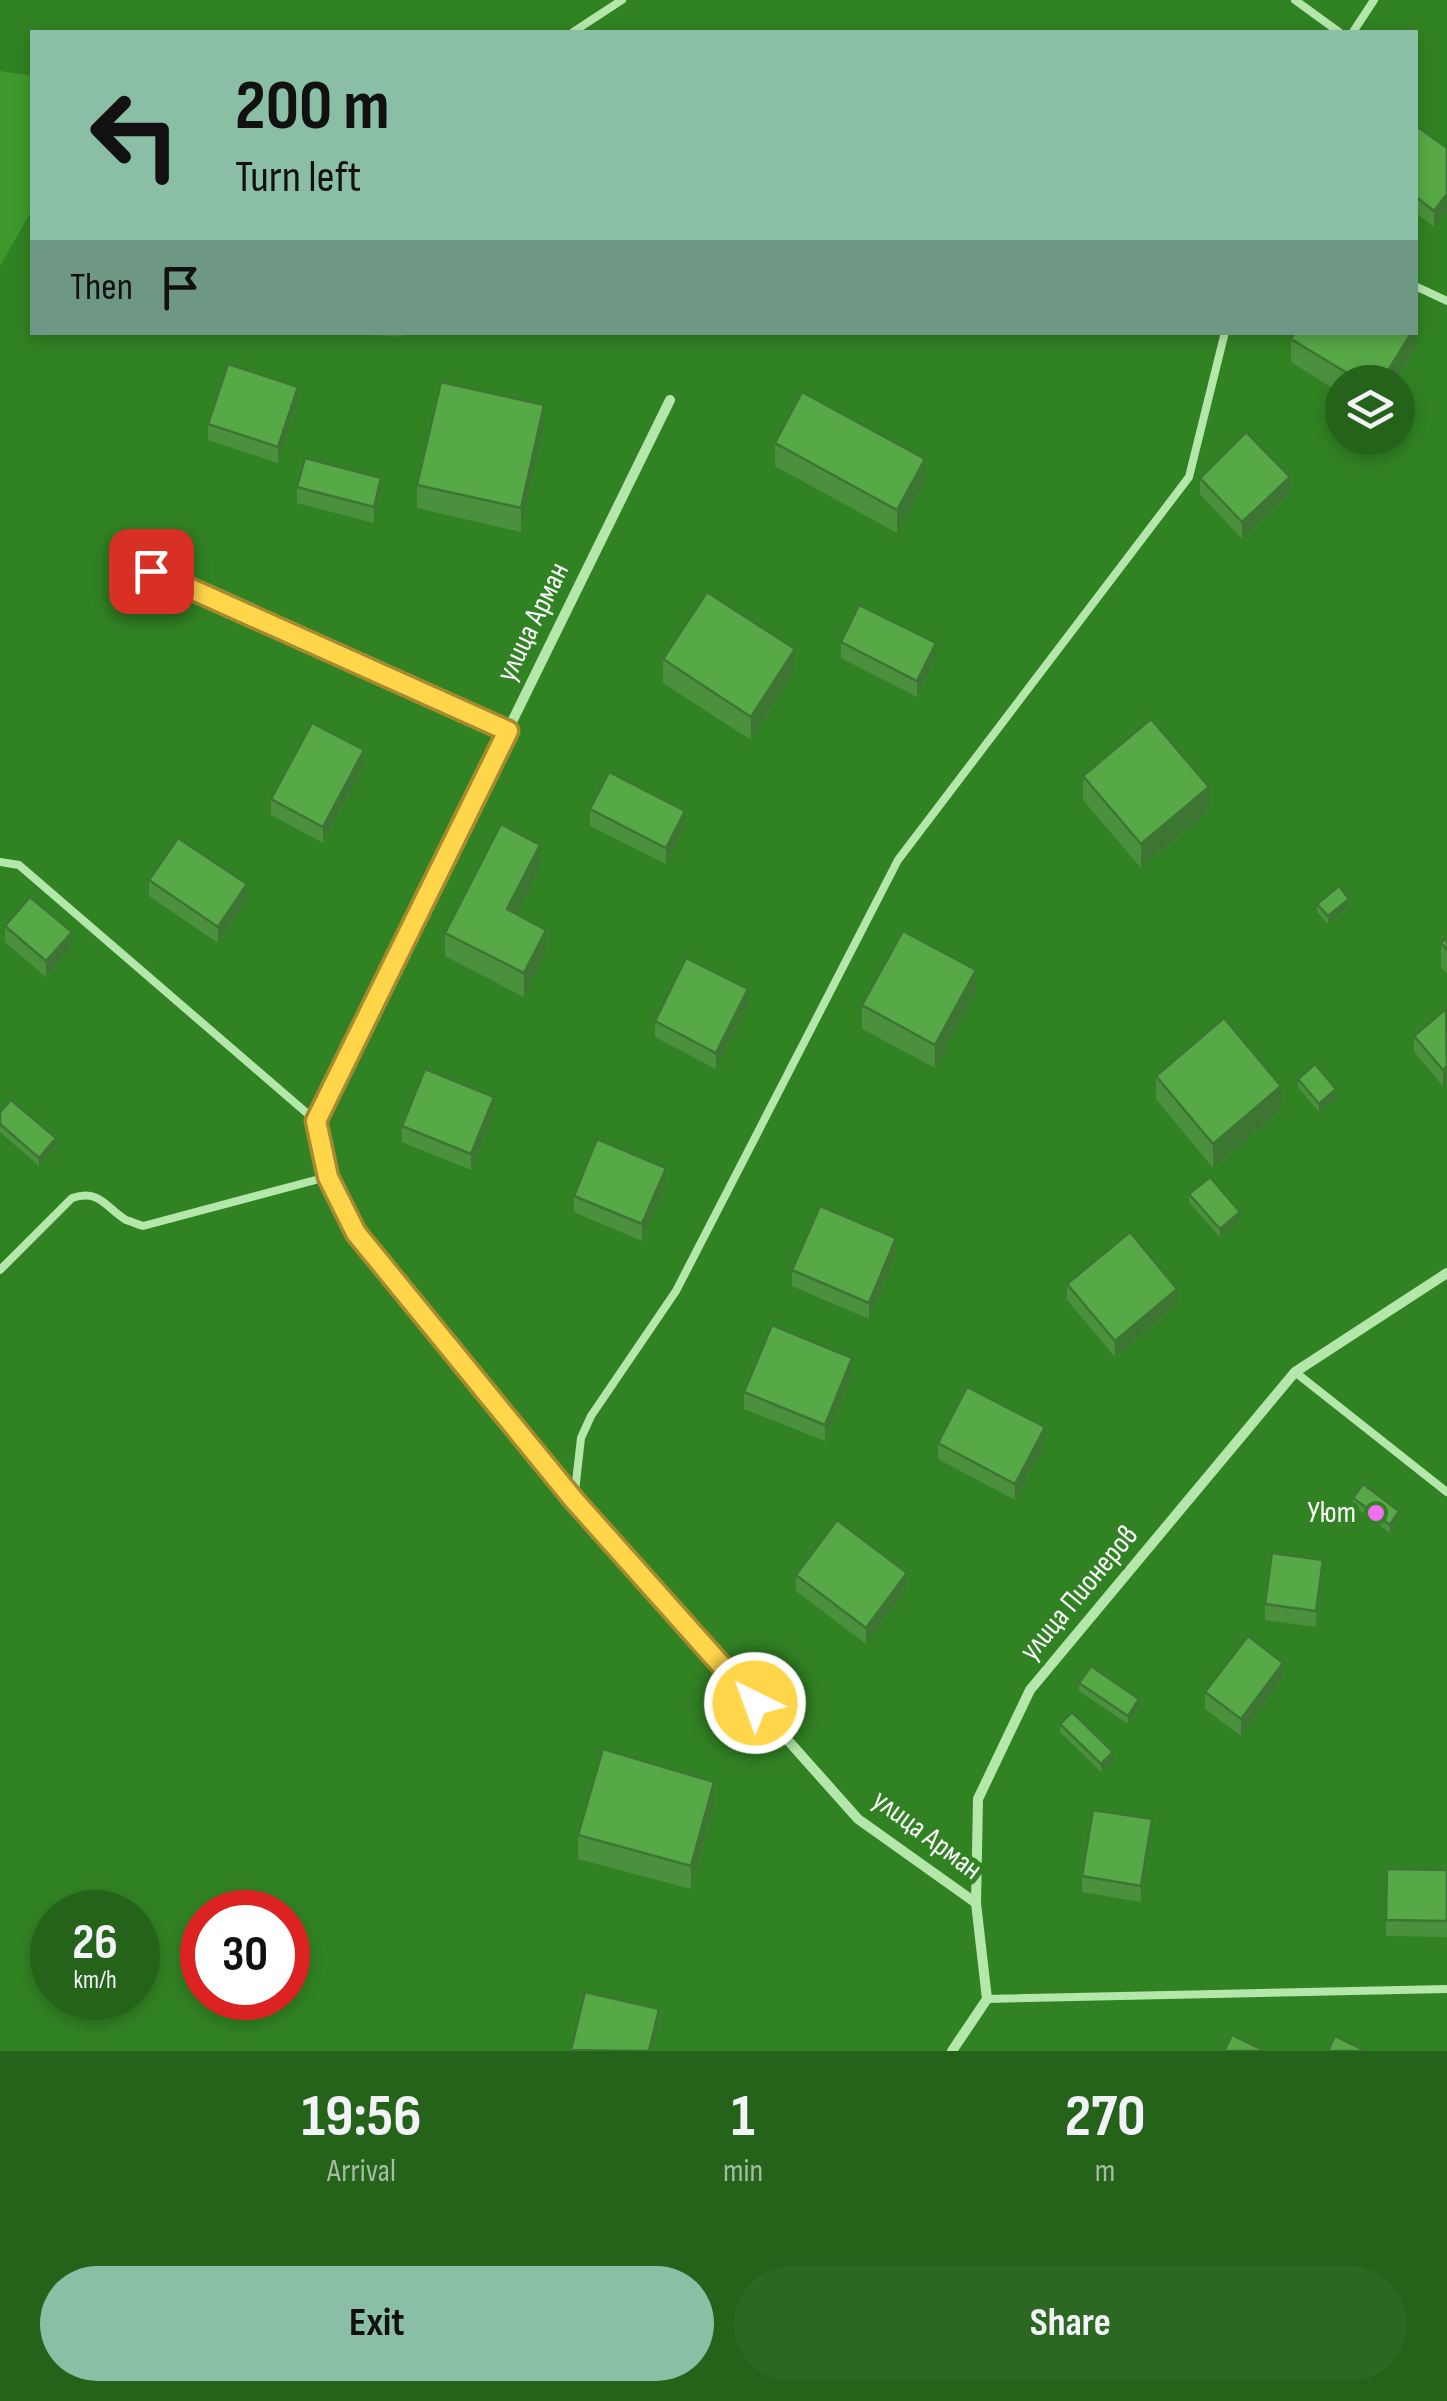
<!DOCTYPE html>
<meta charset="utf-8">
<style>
body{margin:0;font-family:"Sofia Sans Condensed",sans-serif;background:#2d6823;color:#f1f3f6;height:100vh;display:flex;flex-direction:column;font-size:38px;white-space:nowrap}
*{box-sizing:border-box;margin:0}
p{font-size:32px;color:#a3bca2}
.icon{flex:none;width:55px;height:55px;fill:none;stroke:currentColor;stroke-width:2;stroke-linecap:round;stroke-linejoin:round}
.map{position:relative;height:2051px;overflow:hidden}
.details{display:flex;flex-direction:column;background:#25621a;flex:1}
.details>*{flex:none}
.guide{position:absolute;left:30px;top:30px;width:1388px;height:305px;border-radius:0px;box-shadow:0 5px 15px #0003;background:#8abfa5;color:#111;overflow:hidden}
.tools{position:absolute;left:1325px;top:365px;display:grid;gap:20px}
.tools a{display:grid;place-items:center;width:90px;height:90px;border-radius:50%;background:#25621a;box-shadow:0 5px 15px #0003;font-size:50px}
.speed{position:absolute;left:30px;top:1890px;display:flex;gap:20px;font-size:50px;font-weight:700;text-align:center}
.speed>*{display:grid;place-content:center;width:130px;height:130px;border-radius:50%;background:#25621a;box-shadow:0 5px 15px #0003;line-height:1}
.speed small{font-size:25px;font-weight:400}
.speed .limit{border:15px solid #d22;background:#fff;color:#111}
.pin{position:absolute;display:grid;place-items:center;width:85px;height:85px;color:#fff;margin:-42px;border-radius:20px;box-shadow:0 5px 15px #0006}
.me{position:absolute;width:110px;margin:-55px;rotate:318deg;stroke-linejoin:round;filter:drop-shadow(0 0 8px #0008)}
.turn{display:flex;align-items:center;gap:35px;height:210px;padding:0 40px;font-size:45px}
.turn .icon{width:130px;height:130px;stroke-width:2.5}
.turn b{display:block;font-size:70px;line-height:85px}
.then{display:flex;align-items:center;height:95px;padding:0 40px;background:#0003;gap:20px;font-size:38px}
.eta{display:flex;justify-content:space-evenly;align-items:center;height:170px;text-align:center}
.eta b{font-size:60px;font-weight:700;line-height:70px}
.primary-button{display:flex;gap:20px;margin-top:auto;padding:20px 40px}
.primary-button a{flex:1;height:115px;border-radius:60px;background:#8abfa5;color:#111;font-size:40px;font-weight:700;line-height:115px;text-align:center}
.primary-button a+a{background:#2d6823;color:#f1f3f6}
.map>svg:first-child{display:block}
.green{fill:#3e992d}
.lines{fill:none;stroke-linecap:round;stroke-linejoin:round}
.service{stroke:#b4e7aa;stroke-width:8}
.minor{stroke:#b4e7aa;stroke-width:10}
.wall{fill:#4b913d}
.shaded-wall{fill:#3d7632}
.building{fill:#57a947;stroke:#3d7632;stroke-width:2.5}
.route-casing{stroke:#a68a30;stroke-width:25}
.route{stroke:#ffd54a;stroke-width:18}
.poi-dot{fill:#f26df2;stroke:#318223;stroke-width:4}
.labels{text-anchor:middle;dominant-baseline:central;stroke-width:10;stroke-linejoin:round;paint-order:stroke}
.street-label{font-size:30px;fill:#fff;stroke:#318223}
.poi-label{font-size:30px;fill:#fff;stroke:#318223;text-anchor:end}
</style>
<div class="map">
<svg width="1447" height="2051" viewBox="0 0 1447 2051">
<rect width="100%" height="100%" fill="#318223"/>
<!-- green -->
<polygon class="green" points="0,71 32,76 32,210 0,266"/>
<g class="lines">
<!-- service -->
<g class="service">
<polyline points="1295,0 1339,32"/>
<polyline points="573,32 622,0"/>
<polyline points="1353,32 1374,0"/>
<polyline points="1415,286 1447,301"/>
<polyline points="151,571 508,731"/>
<polyline points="0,862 19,865 316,1121"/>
<path d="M0,1270L72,1198C100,1189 105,1207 126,1220C127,1220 142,1226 143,1226L327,1177"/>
<polyline points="1295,1372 1447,1492"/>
<polyline points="574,1500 581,1438 591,1416 676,1291 898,860 1189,477 1225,332"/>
<polyline points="987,1999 1447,1989"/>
</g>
<!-- minor -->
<g class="minor">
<polyline points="670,400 316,1121 327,1177 357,1233 574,1500 858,1819 976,1903"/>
<polyline points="952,2051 987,1999 976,1903 978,1799 1030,1690 1295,1372 1447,1273"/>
</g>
</g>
<!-- wall -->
<g class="wall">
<polygon points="1415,125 1447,148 1434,227 1415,212"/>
<polygon points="331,332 402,332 402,337"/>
<polygon points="1291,339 1416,348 1395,382 1342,382 1342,394 1291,362"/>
<polygon points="298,403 278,463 208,440 208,424"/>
<polygon points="544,429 521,532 417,508 417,485"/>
<polygon points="775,443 925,482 897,533 775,466"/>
<polygon points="1200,478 1290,493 1242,539 1200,494"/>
<polygon points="297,487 381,494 374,523 297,503"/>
<polygon points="841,642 936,660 917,697 841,658"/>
<polygon points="663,659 795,672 751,740 663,683"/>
<polygon points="364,766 323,843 271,815 271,799"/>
<polygon points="1083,776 1209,811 1141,868 1083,800"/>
<polygon points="590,809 685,827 666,864 590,826"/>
<polygon points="540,868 516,914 546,953 524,997 445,956 445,933"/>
<polygon points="149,880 247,900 218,943 149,896"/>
<polygon points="1317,904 1349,907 1328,924 1317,912"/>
<polygon points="5,926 72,948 46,977 5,942"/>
<polygon points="1447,938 1447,974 1441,967 1441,943"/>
<polygon points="976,994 935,1068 862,1029 862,1005"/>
<polygon points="748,1006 716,1069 655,1037 655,1021"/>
<polygon points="1446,1009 1443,1086 1414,1052 1414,1036"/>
<polygon points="1156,1076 1281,1110 1213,1168 1156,1099"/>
<polygon points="1298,1079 1336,1098 1319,1112 1298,1087"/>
<polygon points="0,1112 56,1146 39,1166 0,1132"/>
<polygon points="494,1113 471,1170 402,1142 402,1126"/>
<polygon points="666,1184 642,1241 574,1212 574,1196"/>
<polygon points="1189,1194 1240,1220 1220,1237 1189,1202"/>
<polygon points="896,1255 869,1319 792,1286 792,1270"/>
<polygon points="1067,1284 1177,1305 1115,1357 1067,1300"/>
<polygon points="852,1374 825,1441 744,1409 744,1392"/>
<polygon points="938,1443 1045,1443 1015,1500 938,1459"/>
<polygon points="1353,1498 1399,1519 1390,1533 1353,1506"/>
<polygon points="796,1575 907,1589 866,1644 796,1591"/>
<polygon points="1323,1576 1316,1627 1265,1620 1265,1604"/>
<polygon points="1283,1679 1241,1736 1205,1709 1205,1692"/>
<polygon points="1079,1683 1139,1707 1128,1724 1079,1691"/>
<polygon points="1060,1724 1113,1760 1101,1772 1060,1732"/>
<polygon points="714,1806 691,1889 578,1859 578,1835"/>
<polygon points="1152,1835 1141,1902 1082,1892 1082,1876"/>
<polygon points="1387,1869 1447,1870 1447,1937 1386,1936"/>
</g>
<!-- shaded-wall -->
<g class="shaded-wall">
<polygon points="1447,194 1447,210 1434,227 1434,211"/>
<polygon points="1416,324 1416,348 1395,382 1381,382 1412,332 1415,332"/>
<polygon points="298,387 298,403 278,463 278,447"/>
<polygon points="544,405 544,429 521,532 521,508"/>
<polygon points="925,459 925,482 897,533 897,510"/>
<polygon points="1290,477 1290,493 1242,539 1242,522"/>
<polygon points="381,478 381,494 374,523 374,507"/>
<polygon points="936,643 936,660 917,697 917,681"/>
<polygon points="795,649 795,672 751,740 751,717"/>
<polygon points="364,750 364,766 323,843 323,827"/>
<polygon points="1209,787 1209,811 1141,868 1141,844"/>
<polygon points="685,811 685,827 666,864 666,848"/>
<polygon points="540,845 540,868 507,933 507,909"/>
<polygon points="247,884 247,900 218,943 218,927"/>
<polygon points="1349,899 1349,907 1328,924 1328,916"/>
<polygon points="546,930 546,953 524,997 524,973"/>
<polygon points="72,932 72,948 46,977 46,961"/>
<polygon points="976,970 976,994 935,1068 935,1045"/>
<polygon points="748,989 748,1006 716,1069 716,1053"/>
<polygon points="1447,1066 1447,1082 1443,1086 1443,1070"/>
<polygon points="1281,1086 1281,1110 1213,1168 1213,1144"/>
<polygon points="1336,1089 1336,1098 1319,1112 1319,1104"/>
<polygon points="494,1097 494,1113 471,1170 471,1154"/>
<polygon points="56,1138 56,1146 39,1166 39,1158"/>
<polygon points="666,1168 666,1184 642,1241 642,1224"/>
<polygon points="1240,1212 1240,1220 1220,1237 1220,1229"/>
<polygon points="896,1238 896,1255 869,1319 869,1303"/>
<polygon points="1177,1289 1177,1305 1115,1357 1115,1341"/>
<polygon points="852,1358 852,1374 825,1441 825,1425"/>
<polygon points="1045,1427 1045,1443 1015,1500 1015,1484"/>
<polygon points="1399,1511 1399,1519 1390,1533 1390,1525"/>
<polygon points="1323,1560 1323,1576 1316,1627 1316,1611"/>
<polygon points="907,1573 907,1589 866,1644 866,1628"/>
<polygon points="1283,1663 1283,1679 1241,1736 1241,1719"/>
<polygon points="1139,1699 1139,1707 1128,1724 1128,1716"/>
<polygon points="1113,1752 1113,1760 1101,1772 1101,1764"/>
<polygon points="714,1782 714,1806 691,1889 691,1866"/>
<polygon points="1152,1819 1152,1835 1141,1902 1141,1886"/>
<polygon points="659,2009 659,2025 652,2051 649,2051"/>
</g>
<!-- building -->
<g class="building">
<polygon points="1415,125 1447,148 1447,194 1434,211 1415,196"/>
<polygon points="1295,332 1412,332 1381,382 1362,382 1291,339"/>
<polygon points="228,364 298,387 278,447 208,424"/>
<polygon points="441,382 544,405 521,508 417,485"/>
<polygon points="802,392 925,459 897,510 775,443"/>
<polygon points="1246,432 1290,477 1242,522 1200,478"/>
<polygon points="305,458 381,478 374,507 297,487"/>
<polygon points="707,592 795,649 751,717 663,659"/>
<polygon points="859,605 936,643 917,681 841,642"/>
<polygon points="1151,719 1209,787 1141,844 1083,776"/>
<polygon points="312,723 364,750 323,827 271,799"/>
<polygon points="609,772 685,811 666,848 590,809"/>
<polygon points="501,824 540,845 507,909 546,930 524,973 445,933"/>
<polygon points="178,838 247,884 218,927 149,880"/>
<polygon points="1339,886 1349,899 1328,916 1317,904"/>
<polygon points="30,897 72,932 46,961 5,926"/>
<polygon points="903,931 976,970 935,1045 862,1005"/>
<polygon points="1447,938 1447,950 1441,943"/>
<polygon points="686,958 748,989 716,1053 655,1021"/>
<polygon points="1446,1009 1447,1066 1443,1070 1414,1036"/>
<polygon points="1224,1018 1281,1086 1213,1144 1156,1076"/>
<polygon points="1315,1064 1336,1089 1319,1104 1298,1079"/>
<polygon points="425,1069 494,1097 471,1154 402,1126"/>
<polygon points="11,1100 56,1138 39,1158 0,1124 0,1112"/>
<polygon points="597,1139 666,1168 642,1224 574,1196"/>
<polygon points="1210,1177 1240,1212 1220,1229 1189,1194"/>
<polygon points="820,1206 896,1238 869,1303 792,1270"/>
<polygon points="1130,1232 1177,1289 1115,1341 1067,1284"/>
<polygon points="772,1325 852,1358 825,1425 744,1392"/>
<polygon points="967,1387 1045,1427 1015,1484 938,1443"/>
<polygon points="1363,1484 1399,1511 1390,1525 1353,1498"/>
<polygon points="837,1520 907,1573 866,1628 796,1575"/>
<polygon points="1272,1553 1323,1560 1316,1611 1265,1604"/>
<polygon points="1248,1636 1283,1663 1241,1719 1205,1692"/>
<polygon points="1091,1666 1139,1699 1128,1716 1079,1683"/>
<polygon points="1072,1712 1113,1752 1101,1764 1060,1724"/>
<polygon points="603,1749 714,1782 691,1866 578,1835"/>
<polygon points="1093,1810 1152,1819 1141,1886 1082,1876"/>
<polygon points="1387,1869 1447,1870 1447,1921 1386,1920"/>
<polygon points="585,1992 659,2009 649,2051 571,2050"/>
<polygon points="1232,2035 1265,2051 1224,2051"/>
<polygon points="1335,2036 1366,2051 1328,2051"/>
</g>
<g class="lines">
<!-- route casing -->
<g class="route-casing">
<polyline id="route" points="151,571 508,731 316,1121 328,1177 356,1233 574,1500 755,1703"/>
</g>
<!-- route -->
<use href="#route" class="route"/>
</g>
<!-- markers -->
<circle class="poi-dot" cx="1376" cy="1513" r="10"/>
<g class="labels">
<!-- street labels -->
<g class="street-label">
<text transform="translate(533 622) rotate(-64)">улица Арман</text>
<text transform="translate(1079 1593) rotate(-50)">улица Пионеров</text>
<text transform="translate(927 1835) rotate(37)">улица Арман</text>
</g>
<!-- poi labels -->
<g class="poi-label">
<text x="1356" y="1513">Уют</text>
</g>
</g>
</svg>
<div class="tools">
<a><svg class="icon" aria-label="layers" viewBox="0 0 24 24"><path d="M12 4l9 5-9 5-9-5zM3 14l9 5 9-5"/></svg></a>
</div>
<div class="speed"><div>26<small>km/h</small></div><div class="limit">30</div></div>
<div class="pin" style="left:151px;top:571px;background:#d93025"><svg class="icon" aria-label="arrive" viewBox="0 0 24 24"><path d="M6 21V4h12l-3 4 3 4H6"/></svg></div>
<svg class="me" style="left:755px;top:1703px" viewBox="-20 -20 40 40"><circle r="17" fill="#ffd54a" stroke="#fff" stroke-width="3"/><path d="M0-11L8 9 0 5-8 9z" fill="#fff"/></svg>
<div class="guide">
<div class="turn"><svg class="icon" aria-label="left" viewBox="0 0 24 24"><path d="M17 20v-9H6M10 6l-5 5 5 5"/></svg><div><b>200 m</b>Turn left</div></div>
<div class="then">Then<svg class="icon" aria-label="arrive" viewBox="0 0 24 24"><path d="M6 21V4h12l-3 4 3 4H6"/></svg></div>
</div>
</div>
<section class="details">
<div class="eta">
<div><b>19:56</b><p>Arrival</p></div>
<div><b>1</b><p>min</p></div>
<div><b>270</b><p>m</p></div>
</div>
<div class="primary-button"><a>Exit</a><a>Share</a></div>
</section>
